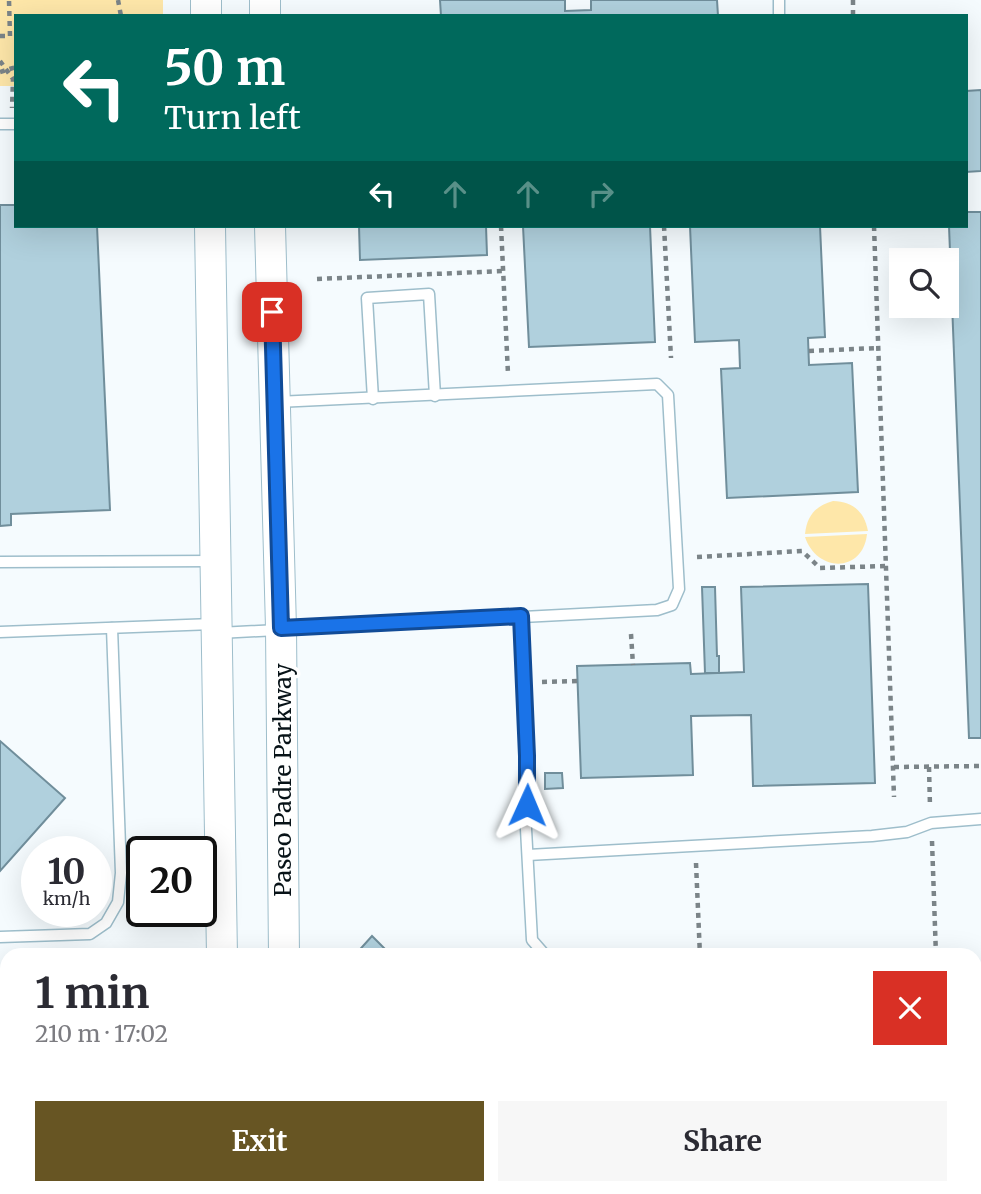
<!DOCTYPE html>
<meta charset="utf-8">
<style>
body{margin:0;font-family:Merriweather,serif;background:#f7f7f7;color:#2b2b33;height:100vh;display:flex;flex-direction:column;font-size:26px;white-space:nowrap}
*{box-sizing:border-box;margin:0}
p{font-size:23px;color:#7c7c81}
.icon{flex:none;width:38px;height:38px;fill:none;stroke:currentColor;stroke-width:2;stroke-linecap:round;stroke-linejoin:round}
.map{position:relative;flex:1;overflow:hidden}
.details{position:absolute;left:0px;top:948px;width:982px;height:247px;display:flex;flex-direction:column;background:#fff;border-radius:21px 21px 0 0;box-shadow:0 7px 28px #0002}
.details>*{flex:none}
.hud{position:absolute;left:14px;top:14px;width:954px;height:214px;border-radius:0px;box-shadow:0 7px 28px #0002;background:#00695c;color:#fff;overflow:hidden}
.controls{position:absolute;left:889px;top:248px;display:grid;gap:14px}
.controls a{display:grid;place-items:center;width:70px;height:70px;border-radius:0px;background:#fff;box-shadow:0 7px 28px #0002;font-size:35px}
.speed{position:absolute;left:21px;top:836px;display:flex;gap:14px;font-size:35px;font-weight:700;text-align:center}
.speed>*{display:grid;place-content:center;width:91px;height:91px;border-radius:50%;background:#fff;box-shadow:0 7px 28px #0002;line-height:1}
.speed small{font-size:18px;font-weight:400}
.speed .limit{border:4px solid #111;border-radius:10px;background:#fff;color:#111}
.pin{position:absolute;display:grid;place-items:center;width:60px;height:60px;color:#fff;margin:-30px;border-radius:14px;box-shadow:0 4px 10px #0006}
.me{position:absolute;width:77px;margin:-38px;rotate:1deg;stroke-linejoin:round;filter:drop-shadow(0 0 5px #0008)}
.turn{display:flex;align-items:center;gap:24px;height:147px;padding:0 35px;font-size:32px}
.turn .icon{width:91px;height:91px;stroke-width:2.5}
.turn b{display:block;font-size:49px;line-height:60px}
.lanes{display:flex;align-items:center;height:66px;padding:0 35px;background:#0003;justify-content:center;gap:35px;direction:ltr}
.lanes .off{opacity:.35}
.round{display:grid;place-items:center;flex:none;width:74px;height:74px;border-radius:0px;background:#f7f7f7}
.overview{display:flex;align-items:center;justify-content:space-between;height:119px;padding:0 35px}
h1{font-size:42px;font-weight:700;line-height:52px}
.cta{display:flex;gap:14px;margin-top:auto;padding:14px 35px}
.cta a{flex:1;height:80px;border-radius:0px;background:#675523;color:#fff;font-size:28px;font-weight:700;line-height:80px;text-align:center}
.cta a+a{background:#f7f7f7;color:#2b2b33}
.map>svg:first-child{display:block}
.green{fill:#fee7a9}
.building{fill:#b0d0dd;stroke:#708e9b;stroke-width:2}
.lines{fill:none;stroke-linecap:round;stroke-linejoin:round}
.lane-casing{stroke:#9ebecb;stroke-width:13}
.secondary-casing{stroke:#9ebecb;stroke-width:32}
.path{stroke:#7b8488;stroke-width:4.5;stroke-dasharray:5 5;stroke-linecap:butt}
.lane{stroke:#fff;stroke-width:10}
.secondary{stroke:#fff;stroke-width:30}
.route-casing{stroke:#114b97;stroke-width:18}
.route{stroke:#1a73e8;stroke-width:12}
.labels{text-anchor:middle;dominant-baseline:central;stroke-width:7;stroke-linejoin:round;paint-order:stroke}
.street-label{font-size:23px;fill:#071217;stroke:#fff}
</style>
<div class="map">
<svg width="981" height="1194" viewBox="0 0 981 1194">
<rect width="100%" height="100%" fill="#f5fbfe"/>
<!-- green -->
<g class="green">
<polygon points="0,0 163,0 163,16 16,16 16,86 0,86"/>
<path d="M833,501C853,502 864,511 868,531L805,534C807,516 815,506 833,501Z"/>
<path d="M867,534C863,573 817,573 805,537Z"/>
</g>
<!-- building -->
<g class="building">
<polygon points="440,0 565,0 565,11 591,10 591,0 717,0 718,16 441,16"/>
<polygon points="981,90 981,171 966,172 966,91"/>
<polygon points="0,205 16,205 16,226 97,226 110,510 11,514 11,525 0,526"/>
<polygon points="966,212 981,212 981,738 969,738 949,226 966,226"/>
<polygon points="359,226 486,226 487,255 360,260"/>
<polygon points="523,226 650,226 655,342 529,347"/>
<polygon points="690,226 820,226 825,337 808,338 809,365 852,363 858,492 727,498 721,369 740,368 739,340 695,342"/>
<polygon points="868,584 875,783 753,786 751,715 691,716 693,775 581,778 577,666 690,663 691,674 744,672 741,587"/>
<polygon points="702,587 715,587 717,656 719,656 719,673 705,673"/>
<polygon points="0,741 65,798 0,871"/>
<polygon points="545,773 562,773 563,788 545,789"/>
<polygon points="372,936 392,956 354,956"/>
<polygon points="38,1188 158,1188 159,1194 38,1194"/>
<polygon points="355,1188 546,1188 546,1194 356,1194"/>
</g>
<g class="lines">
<!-- lane casing -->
<g class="lane-casing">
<g id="lane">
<polyline points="779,0 779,16"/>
<polyline points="0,124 16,124"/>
<polyline points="373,399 367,298 429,294 435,396"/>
<polyline points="0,562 214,561"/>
<polyline points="521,616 527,756 526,829 532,940 546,956"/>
<polyline points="0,632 213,624"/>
<polyline points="219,633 657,610 672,605 679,589 668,395 657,384 277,402"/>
<polyline points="528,855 872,836 907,832 931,823 981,819"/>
<polyline points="0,937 90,934 106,923 118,902 121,873 112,628"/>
<polyline points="0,1015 7,1015"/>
<polyline points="758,1188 763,1194"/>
</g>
</g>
<!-- secondary casing -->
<g class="secondary-casing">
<g id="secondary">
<polyline points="206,0 206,16"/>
<polyline points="265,0 265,16"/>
<polyline points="210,226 222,956"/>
<polyline points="270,226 281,628 284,956"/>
<polyline points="226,1188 226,1194"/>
<polyline points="256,1188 256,1194"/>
<polyline points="289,1188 289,1194"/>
</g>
</g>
<!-- path -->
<g class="path">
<polyline points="118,0 121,16"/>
<polyline points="853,0 853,16"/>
<polyline points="0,36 10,36 9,0"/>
<polyline points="0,61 13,79 12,108"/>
<polyline points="0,72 16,67"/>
<polyline points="501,226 508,374"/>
<polyline points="664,226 671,358"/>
<polyline points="874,226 894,797"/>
<polyline points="317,279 504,271"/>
<polyline points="809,351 878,348"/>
<polyline points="697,557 802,551 820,568 886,566"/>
<polyline points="631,634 633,665"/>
<polyline points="542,682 578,681"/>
<polyline points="894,767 981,766"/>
<polyline points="929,767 930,807"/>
<polyline points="932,841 936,956"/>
<polyline points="696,863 700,956"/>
<polyline points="975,1114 981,1113"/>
<polyline points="788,1188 794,1194"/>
<polyline points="945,1188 946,1194"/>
</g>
<!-- lane -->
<use href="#lane" class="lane"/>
<!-- secondary -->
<use href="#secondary" class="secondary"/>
</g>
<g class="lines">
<!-- route casing -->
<g class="route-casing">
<polyline id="route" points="272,312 281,628 521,616 527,756 527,805"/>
</g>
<!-- route -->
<use href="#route" class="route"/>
</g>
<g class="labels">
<!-- street labels -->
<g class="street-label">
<text transform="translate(282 780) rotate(-90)">Paseo Padre Parkway</text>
</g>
</g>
</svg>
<div class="controls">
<a><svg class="icon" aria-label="search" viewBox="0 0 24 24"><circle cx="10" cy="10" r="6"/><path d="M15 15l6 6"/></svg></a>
</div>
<div class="speed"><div>10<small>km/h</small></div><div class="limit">20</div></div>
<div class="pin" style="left:272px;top:312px;background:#d93025"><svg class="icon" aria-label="arrive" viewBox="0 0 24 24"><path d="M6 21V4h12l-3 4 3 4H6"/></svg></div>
<svg class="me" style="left:527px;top:805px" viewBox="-20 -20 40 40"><path d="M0-17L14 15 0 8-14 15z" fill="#1a73e8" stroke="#fff" stroke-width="4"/></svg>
<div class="hud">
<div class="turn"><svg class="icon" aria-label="left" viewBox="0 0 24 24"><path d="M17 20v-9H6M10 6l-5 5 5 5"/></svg><div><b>50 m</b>Turn left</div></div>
<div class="lanes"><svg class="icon" aria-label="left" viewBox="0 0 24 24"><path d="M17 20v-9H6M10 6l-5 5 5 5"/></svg><svg class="icon off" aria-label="ahead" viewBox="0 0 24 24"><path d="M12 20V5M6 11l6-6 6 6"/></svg><svg class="icon off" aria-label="ahead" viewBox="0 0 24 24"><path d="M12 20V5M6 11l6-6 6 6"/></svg><svg class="icon off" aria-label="right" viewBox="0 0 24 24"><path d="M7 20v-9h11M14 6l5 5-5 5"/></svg></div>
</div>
<section class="details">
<div class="overview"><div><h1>1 min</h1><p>210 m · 17:02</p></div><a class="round" style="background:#d93025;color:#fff"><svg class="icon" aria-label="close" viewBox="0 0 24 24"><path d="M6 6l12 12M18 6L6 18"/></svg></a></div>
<div class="cta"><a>Exit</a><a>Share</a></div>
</section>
</div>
